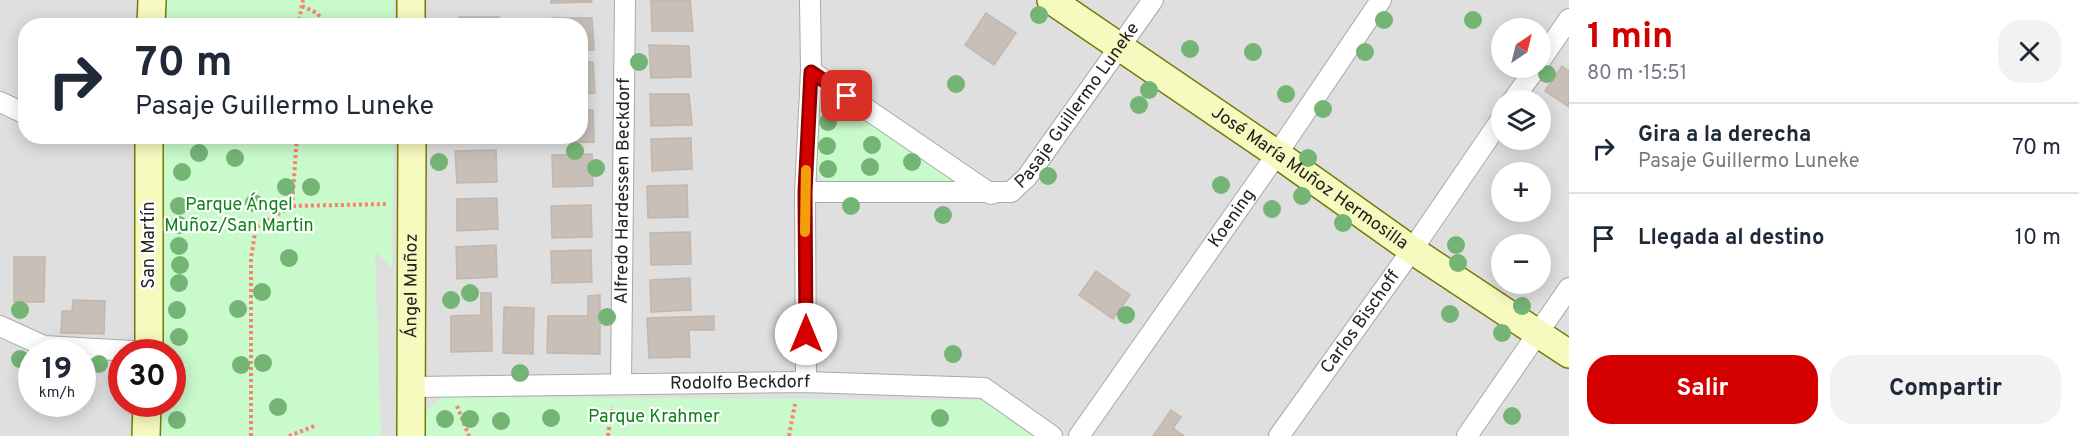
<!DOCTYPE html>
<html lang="es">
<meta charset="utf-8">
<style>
body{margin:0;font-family:Overpass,sans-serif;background:#f2f2f3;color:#1f2937;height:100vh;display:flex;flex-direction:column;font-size:22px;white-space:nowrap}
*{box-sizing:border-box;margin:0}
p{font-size:20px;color:#747a83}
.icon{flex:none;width:33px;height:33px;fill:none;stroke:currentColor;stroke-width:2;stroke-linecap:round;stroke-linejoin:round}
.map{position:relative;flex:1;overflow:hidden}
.sheet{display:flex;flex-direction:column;background:#fff;width:510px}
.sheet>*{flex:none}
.top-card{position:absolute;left:18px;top:18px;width:570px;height:126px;border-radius:24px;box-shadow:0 3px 15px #0003;background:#fff;color:#1f2937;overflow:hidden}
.needle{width:39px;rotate:35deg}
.buttons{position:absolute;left:1491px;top:18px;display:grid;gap:12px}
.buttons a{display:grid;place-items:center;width:60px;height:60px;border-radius:50%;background:#fff;box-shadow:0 3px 15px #0003;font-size:30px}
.speed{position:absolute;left:18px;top:339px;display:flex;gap:12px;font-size:30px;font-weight:700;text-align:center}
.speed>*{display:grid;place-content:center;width:78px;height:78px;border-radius:50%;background:#fff;box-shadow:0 3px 15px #0003;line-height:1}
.speed small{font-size:15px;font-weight:400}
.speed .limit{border:9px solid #d22;background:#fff;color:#111}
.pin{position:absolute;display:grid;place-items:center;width:51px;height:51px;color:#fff;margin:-26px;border-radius:12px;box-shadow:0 3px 9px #0006}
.me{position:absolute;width:66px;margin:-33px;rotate:0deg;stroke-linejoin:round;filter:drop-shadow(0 0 4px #0008)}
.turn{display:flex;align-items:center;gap:21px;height:126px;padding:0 18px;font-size:27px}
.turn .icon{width:78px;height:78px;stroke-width:2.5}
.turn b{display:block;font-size:42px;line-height:51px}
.round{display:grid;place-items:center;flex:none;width:63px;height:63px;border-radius:24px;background:#f2f2f3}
.headline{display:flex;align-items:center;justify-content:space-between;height:102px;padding:0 18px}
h1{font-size:36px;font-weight:700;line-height:45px;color:#d40000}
.cta{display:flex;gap:12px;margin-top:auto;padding:12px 18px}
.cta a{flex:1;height:69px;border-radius:24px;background:#d40000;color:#fff;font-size:24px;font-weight:700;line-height:69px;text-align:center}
.cta a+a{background:#f2f2f3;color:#1f2937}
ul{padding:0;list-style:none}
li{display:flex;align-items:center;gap:18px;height:90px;padding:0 18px;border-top:2px solid #e0e1e3}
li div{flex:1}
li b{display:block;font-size:22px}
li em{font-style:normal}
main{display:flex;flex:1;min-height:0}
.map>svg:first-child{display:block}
.residential{fill:#e0dfdf;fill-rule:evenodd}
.park{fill:#c8facc}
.building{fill:#c7bfb8;stroke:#c4b6ab;stroke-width:1.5}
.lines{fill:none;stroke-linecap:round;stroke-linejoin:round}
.street-casing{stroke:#a9a9a9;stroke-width:22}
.secondary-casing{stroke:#707d05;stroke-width:30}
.path{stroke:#fa8072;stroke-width:4;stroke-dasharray:3 3;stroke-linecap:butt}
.street{stroke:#fff;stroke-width:20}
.secondary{stroke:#f7fabf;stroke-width:27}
.tree{fill:#74b475}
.route-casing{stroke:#8a0000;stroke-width:15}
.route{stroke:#d40000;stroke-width:10}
.slow{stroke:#f59e0b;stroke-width:10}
.labels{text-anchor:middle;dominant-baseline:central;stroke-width:4.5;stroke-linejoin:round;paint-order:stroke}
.street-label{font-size:18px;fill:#222;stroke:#fff}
.park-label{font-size:18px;fill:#0c8416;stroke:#fff}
</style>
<main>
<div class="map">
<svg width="1569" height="436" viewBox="0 0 1569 436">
<rect width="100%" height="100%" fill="#f2efe9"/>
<!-- residential -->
<path class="residential" d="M0,0H1569V436H0ZM26,26H580V136H26ZM1502,28H1540V68H1502ZM1502,100H1540V140H1502ZM1502,172H1540V212H1502ZM1502,244H1540V284H1502ZM32,352H82V404H32ZM122,352H172V404H122Z"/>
<!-- park -->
<g class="park">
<polygon points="162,0 394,0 394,25 162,26"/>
<polygon points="821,90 954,178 953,186 826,182 813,170 814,92"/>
<polygon points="159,137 394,137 392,268 375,251 381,436 156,436 156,404 172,404 172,352 157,352"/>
<polygon points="443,397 982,400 1034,436 424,436 425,412"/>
</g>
<!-- building -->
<g class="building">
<polygon points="551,0 591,0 592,2 551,3"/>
<polygon points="651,0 690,0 693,31 652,31"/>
<polygon points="986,13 1016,33 994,65 965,45"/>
<polygon points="459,17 499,17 500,26 459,26"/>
<polygon points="552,18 592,18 594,50 580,50 580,26 552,26"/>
<polygon points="649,45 689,46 691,77 651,78"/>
<polygon points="580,62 593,62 595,93 580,94"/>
<polygon points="1562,66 1569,71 1569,107 1545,91"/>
<polygon points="650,94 689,94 692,125 651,126"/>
<polygon points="580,110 593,110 594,142 554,143 554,136 580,136"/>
<polygon points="691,138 692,169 652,171 651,139"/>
<polygon points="496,150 497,182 457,183 455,151"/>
<polygon points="592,154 593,186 553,187 552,155"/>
<polygon points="687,185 688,217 648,218 647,186"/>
<polygon points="497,198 498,229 457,231 457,199"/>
<polygon points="591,205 592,237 552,238 551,206"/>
<polygon points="690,232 691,264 651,265 650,233"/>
<polygon points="496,245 497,277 457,279 456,247"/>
<polygon points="591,250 592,282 552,283 551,251"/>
<polygon points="14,257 45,257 44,302 14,302"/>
<polygon points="1096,271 1130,295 1113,319 1079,295"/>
<polygon points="690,278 691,310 651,312 650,280"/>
<polygon points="481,293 491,293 492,351 451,352 451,316 481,315"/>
<polygon points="600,295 600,354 547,353 548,316 588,316 588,296"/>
<polygon points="73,300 105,301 104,334 61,333 62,311 72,311"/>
<polygon points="504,307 534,308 533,354 503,353"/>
<polygon points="714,316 714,330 689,330 690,357 649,358 647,318"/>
<polygon points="1171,410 1181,417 1173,428 1184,436 1153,436"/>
</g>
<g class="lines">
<!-- street casing -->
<g class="street-casing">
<g id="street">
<polyline points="1540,61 1569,19"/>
<polyline points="811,71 991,194"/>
<polyline points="1513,100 1536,68"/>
<polyline points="0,102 26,114"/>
<path id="s1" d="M805,192H1011L1027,177L1153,0"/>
<polyline points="0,326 44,346 149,352"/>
<polyline points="806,382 805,192 811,71 810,0"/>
<path id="s2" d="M621,383L625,0"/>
<path id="s3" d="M413,387L806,382L984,388L1052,436"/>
<path id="s4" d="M1079,436L1277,154L1381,0"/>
<path id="s5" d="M1279,436L1412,250L1502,118"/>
<polyline points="1467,436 1569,288"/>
</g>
</g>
<!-- secondary casing -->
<g class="secondary-casing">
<g id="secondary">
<polyline points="411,0 411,26"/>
<path id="s6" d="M1051,0L1277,154L1412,250L1569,354"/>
<polyline points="151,26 152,0"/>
<polyline points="149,352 149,136"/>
<polyline points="146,436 147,404"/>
<path id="s7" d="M411,436L412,136"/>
</g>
</g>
<!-- path -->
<g class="path">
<polyline points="302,6 317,13 327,26"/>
<polyline points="298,26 303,0"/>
<polyline points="292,206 297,136"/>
<polyline points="457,406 469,436"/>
<polyline points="251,436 251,258 256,227 292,206 387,204"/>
<polyline points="289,436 317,425"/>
<polyline points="608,436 612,406"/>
<polyline points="789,436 795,404"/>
</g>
<!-- street -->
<use href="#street" class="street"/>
<!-- secondary -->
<use href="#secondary" class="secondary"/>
</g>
<!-- trees -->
<g class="tree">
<circle cx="1039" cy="15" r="9"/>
<circle cx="1384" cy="20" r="9"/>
<circle cx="1473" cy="20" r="9"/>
<circle cx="1190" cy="49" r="9"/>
<circle cx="1253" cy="52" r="9"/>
<circle cx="1365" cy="52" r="9"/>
<circle cx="639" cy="62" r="9"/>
<circle cx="1547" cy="74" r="9"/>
<circle cx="956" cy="84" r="9"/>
<circle cx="1149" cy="90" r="9"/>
<circle cx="1286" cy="94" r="9"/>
<circle cx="1139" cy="105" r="9"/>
<circle cx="1323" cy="109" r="9"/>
<circle cx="828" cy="122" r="9"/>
<circle cx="872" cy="145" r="9"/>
<circle cx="827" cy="146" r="9"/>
<circle cx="575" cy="151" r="9"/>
<circle cx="199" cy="153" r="9"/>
<circle cx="235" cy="158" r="9"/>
<circle cx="1308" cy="158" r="9"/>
<circle cx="439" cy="162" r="9"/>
<circle cx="912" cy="162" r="9"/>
<circle cx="870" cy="167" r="9"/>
<circle cx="596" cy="168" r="9"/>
<circle cx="828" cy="169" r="9"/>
<circle cx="182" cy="172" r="9"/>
<circle cx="1048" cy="176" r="9"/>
<circle cx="1221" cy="185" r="9"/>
<circle cx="286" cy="187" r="9"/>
<circle cx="311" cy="187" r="9"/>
<circle cx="1302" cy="196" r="9"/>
<circle cx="254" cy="203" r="9"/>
<circle cx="179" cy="206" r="9"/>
<circle cx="851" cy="206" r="9"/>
<circle cx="1272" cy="209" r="9"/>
<circle cx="943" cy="215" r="9"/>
<circle cx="1343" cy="223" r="9"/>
<circle cx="179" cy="225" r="9"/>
<circle cx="1456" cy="245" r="9"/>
<circle cx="179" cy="246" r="9"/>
<circle cx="289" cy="258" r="9"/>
<circle cx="1458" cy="263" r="9"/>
<circle cx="180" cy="265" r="9"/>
<circle cx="179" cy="283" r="9"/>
<circle cx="262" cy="292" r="9"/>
<circle cx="470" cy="293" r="9"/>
<circle cx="451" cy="300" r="9"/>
<circle cx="1522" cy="306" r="9"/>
<circle cx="238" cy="309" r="9"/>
<circle cx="20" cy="310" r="9"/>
<circle cx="177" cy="310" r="9"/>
<circle cx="1450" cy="314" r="9"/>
<circle cx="1126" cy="315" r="9"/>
<circle cx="607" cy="317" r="9"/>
<circle cx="1502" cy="333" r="9"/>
<circle cx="179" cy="337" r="9"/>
<circle cx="953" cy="354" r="9"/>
<circle cx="20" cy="359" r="9"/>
<circle cx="263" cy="363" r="9"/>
<circle cx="99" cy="364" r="9"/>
<circle cx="241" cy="365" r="9"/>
<circle cx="520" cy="373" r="9"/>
<circle cx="278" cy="407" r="9"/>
<circle cx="1512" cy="416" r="9"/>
<circle cx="551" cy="418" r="9"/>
<circle cx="940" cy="418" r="9"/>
<circle cx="445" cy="419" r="9"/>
<circle cx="470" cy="419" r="9"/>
<circle cx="177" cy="420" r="9"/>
<circle cx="501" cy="421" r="9"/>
</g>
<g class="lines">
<!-- route casing -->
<g class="route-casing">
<polyline id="route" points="806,334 805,192 811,72 847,96"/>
</g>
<!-- route -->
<use href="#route" class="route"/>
<!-- slow -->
<polyline class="slow" points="805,232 806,170"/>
</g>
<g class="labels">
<!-- street labels -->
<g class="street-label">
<text stroke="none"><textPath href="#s1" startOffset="315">Pasaje Guillermo Luneke</textPath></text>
<text stroke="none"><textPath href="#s6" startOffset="314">José María Muñoz Hermosilla</textPath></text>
<text stroke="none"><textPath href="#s2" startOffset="192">Alfredo Hardessen Beckdorf</textPath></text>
<text stroke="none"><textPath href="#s4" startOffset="266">Koening</textPath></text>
<text transform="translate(149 245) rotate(-90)">San Martín</text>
<text stroke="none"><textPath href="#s7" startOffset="150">Ángel Muñoz</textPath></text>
<text stroke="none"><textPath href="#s5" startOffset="140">Carlos Bischoff</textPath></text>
<text stroke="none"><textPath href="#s3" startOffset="327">Rodolfo Beckdorf</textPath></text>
</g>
<!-- park labels -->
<g class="park-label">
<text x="239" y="205">Parque Ángel<tspan x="239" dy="21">Muñoz/San Martin</tspan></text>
<text x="654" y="417">Parque Krahmer</text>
</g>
</g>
</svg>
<div class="buttons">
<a><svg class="needle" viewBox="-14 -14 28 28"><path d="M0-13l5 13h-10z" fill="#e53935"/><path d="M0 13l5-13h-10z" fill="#747a83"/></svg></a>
<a><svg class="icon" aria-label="layers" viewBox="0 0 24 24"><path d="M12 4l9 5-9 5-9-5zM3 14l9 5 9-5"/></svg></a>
<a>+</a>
<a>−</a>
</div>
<div class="speed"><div>19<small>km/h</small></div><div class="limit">30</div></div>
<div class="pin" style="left:847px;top:96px;background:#d93025"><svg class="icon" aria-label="arrive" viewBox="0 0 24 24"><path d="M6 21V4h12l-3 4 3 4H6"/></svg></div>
<svg class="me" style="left:806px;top:334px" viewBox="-20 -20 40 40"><circle r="19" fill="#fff"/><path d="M0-13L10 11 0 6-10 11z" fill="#d40000"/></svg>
<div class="top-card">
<div class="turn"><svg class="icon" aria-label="right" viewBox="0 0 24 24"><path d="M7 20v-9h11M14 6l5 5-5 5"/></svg><div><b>70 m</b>Pasaje Guillermo Luneke</div></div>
</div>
</div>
<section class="sheet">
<div class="headline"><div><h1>1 min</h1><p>80 m · 15:51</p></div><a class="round"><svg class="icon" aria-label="close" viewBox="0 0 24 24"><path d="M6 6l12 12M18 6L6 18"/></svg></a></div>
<ul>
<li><svg class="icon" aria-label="right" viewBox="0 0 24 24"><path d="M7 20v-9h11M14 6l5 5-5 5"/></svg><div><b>Gira a la derecha</b><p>Pasaje Guillermo Luneke</p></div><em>70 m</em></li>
<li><svg class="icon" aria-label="arrive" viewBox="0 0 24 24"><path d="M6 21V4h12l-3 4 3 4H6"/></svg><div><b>Llegada al destino</b></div><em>10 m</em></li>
</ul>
<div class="cta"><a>Salir</a><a>Compartir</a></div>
</section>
</main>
